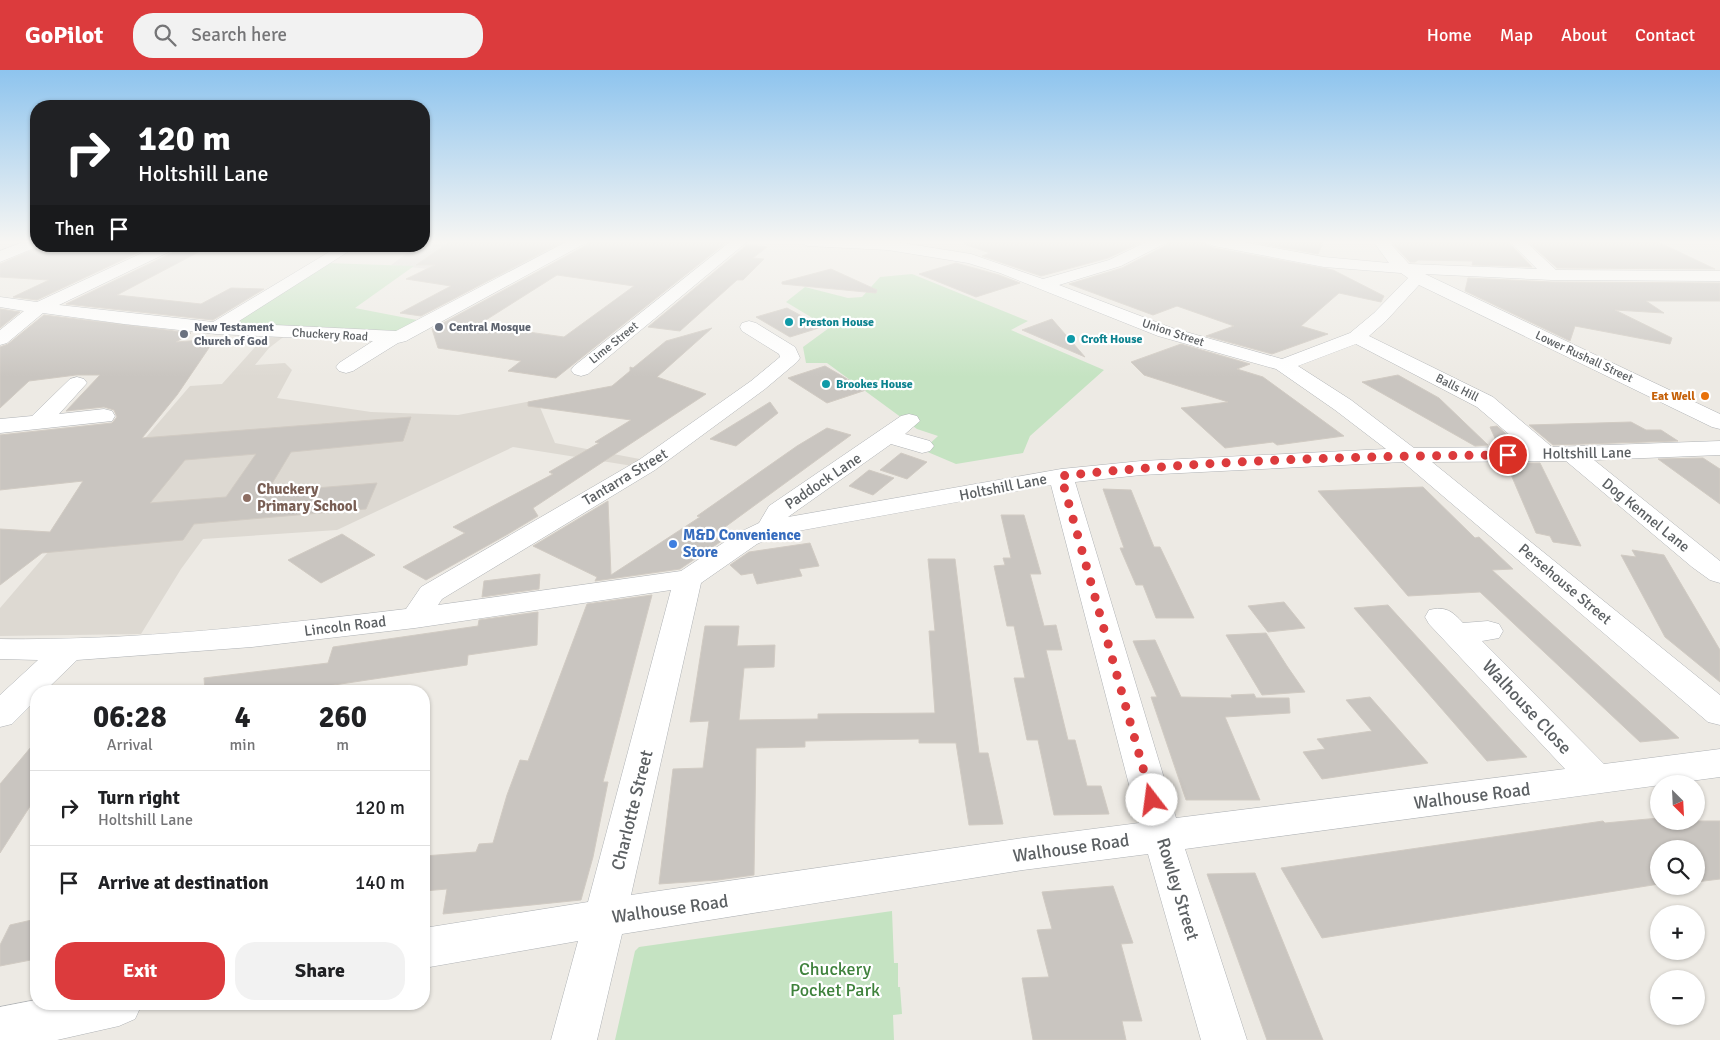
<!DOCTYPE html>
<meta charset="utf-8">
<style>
body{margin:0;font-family:Signika,sans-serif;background:#f2f2f2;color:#202124;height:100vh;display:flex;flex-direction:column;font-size:19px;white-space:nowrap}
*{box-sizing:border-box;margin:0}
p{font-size:16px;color:#757577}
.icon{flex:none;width:28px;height:28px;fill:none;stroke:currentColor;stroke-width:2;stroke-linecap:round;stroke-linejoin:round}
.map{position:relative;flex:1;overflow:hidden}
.side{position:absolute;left:30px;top:615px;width:400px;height:325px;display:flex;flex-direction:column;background:#fff;border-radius:20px;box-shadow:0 1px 4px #0004}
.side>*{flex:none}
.hud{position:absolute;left:30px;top:30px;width:400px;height:152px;border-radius:20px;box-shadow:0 1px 4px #0004;background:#202124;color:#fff;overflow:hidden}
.needle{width:32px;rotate:156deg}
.fabs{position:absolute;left:1650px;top:705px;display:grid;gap:10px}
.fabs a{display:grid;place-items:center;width:55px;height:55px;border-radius:50%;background:#fff;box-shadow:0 1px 4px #0004;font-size:25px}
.pin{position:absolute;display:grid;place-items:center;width:42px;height:42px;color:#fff;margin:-21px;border:2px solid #fff;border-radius:50%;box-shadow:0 1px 5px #0007}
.me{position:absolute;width:55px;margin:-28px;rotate:345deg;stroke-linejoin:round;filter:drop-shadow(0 0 4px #0008)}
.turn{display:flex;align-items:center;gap:18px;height:105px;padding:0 25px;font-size:22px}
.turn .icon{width:65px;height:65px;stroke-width:2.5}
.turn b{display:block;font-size:35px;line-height:42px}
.then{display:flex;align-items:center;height:48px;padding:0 25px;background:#0003;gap:10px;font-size:19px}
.eta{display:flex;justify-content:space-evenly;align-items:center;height:85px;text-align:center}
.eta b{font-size:30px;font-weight:800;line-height:35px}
.primary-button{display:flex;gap:10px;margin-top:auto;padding:10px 25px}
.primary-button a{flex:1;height:58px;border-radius:20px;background:#dc3b3d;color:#fff;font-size:20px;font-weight:800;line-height:58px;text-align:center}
.primary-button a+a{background:#f2f2f2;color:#202124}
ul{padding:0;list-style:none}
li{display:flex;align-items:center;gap:15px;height:75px;padding:0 25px;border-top:1px solid #e0e0e0}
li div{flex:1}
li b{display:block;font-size:19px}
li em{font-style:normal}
header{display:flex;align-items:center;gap:30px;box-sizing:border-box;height:70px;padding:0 25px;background:#dc3b3d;color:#fff}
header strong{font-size:24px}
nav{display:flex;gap:28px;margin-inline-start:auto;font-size:18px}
.search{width:350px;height:45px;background:#f2f2f2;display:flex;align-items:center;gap:12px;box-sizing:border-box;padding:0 18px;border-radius:20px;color:#757577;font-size:19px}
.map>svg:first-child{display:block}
.industrial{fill:#dcd9d6}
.education{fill:#ddd9d2}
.green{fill:#c5e3c2}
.building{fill:#c9c5c0;stroke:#d1cbc3;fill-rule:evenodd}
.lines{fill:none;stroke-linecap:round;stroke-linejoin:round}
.minor-casing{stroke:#afb2b5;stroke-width:1}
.minor{fill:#fff;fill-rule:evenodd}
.route{stroke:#dc3b3d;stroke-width:9;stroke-dasharray:0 16.2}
.culture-dot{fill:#0f9aa8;stroke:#fff;stroke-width:2}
.worship-dot{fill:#6b7280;stroke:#fff;stroke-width:2}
.food-dot{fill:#e8710a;stroke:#fff;stroke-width:2}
.education-dot{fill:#8d6e63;stroke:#fff;stroke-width:2}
.shop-dot{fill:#3f7fe0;stroke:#fff;stroke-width:2}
.labels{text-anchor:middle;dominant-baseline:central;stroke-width:4.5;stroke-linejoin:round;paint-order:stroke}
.far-culture-label{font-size:12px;font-weight:bold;fill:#0d838f;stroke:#fff;text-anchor:start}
.far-worship-label{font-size:12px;font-weight:bold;fill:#5b616d;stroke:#fff;text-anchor:start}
.far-street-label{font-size:12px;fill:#5c6063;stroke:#fff}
.far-food-label{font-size:12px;font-weight:bold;fill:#c56008;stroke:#fff;text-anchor:end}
.street-label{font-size:15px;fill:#5c6063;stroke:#fff}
.education-label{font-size:15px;font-weight:bold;fill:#785e54;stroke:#fff;text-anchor:start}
.shop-label{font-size:15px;font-weight:bold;fill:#366cbe;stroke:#fff;text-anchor:start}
.near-street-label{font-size:18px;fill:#5c6063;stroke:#fff}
.near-park-label{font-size:18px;fill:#3f823c;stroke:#fff}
</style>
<header>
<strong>GoPilot</strong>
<div class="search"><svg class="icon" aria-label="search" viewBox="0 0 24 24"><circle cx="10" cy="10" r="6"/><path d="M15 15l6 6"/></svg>Search here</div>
<nav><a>Home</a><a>Map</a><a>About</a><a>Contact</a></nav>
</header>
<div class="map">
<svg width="1720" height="970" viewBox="0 0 1720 970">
<rect width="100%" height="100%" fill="#edeae4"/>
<!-- industrial -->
<polygon class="industrial" points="425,171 567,171 503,207 391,195 417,176 424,176"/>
<!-- education -->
<polygon class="education" points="286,265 269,278 255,295 285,293 292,300 277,328 371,342 458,345 537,330 555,373 645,390 633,396 513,377 337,460 203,469 181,499 141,564 0,566 0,538 49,481 123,386 147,366 190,316 222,314 265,266"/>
<!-- green -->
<g class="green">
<polygon points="327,193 414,196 355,238 422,251 399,265 223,257"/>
<polygon points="912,204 1028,251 1011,260 1104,300 1030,366 1023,383 956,394 923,380 938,366 917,359 827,293 806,293 803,277 829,258 786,232 805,217 848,228 862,227 880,207"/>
<polygon points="892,841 894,893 898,893 898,917 900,917 902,944 893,945 894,970 615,970 635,881 639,877"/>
</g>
<!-- building -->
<g class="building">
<polygon points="451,171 564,171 421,246 400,243 451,216 406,209 435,195 416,195"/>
<path d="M589,171H728L556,308L508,301L521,291L438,278L432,259L585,176ZM557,205L634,216L564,267L478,255Z"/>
<polygon points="964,171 1144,171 1108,188 1041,206 982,186 990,183 964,174"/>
<polygon points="1168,171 1205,171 1207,175 1214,178 1333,200 1384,226 1381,232 1339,223 1301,256 1328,264 1272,284 1206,266 1234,256 1177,236 1153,245 1069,214 1122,198 1165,176"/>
<polygon points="1246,171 1324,171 1318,184"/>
<polygon points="1390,171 1507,171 1532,197 1472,195 1473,191 1418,190 1415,192 1410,192"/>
<polygon points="1527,171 1656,171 1715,199 1557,198"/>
<polygon points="747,175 767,177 753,188 764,189 743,210 737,210 680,261 648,257"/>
<polygon points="41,176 152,176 37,230 13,227 49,210 0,207 0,194"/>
<polygon points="179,176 210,176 117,225 201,234 231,218 264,219 213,250 66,234 176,181"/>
<polygon points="956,193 999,205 1020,213 976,227 919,204"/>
<polygon points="831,199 877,220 876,223 782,214 782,212"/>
<polygon points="1468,208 1552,212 1720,213 1720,231 1646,231 1664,243 1615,240 1672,268 1670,274 1575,256 1570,271 1465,221"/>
<polygon points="787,238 822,257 790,267 756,247"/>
<polygon points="0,239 20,242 0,258"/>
<path d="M44,245L191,263L176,272L215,269L177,325L142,368L411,347L403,371L291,382L267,422L377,413L366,439L194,454L183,470L42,483L0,515V459L50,462L83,411L0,420V365L112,353L117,347L114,340L104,337L66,341L100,305H76L29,311L0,338V277L8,274ZM256,384L226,427L150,433L185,390Z"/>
<polygon points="1052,249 1085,287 1022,260"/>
<polygon points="712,258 657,307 706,324 533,438 538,446 508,464 426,510 403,497 465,463 453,457 553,404 549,402 599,373 595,372 631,350 528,336 528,332 612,316 630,301 630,297 633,298 666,271"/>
<polygon points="1181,274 1250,294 1237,299 1263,307 1344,366 1277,375 1273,372 1225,378 1181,338 1228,332 1144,305 1131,292"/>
<polygon points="825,296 866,320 827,333 788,308"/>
<polygon points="1398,305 1439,328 1488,375 1475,376 1362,312"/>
<polygon points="770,332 778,343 736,376 710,369"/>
<polygon points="1631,352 1646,360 1661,360 1678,371 1553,375 1529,355"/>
<polygon points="1497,356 1519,375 1498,375 1490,357"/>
<polygon points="827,358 851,365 721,460 732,464 680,499 595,511 597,507 533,476 608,431 611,505 700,447 697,446 797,376"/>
<polygon points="901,383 927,392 907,409 880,400"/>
<polygon points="1703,388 1720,399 1720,434 1658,389"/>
<polygon points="1506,393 1540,393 1581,476 1553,472 1550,466 1536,463"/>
<polygon points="869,400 894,408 873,425 849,416"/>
<polygon points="1423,417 1475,468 1479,467 1513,499 1492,500 1679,668 1640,672 1480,522 1408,526 1318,421"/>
<polygon points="1103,419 1131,420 1154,477 1160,477 1194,548 1156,548 1143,515 1136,515 1120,478 1124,478"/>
<polygon points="1001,445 1024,445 1041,504 1030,504 1044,556 1056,555 1062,580 1046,580 1068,670 1075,670 1087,716 1101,716 1109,744 1054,745 1038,670 1027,670 1014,608 1025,608 1014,556 1007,556 994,496 1005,495 1003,488 1011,488"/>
<polygon points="342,464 375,485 321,513 288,490"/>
<polygon points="810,473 819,496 799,499 802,506 757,514 753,503 741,505 730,495 749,482"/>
<polygon points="1632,480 1664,485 1720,580 1720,612 1665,567 1621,485 1636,487"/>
<polygon points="928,489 955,489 979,683 988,683 1003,754 969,755 956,673 919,673 919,669 805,671 805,677 756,678 754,805 718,810 659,814 673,699 703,698 709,651 690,652 705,556 739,556 737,576 775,575 774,597 744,598 739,650 818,649 818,644 935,643 929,561 935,561"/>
<polygon points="540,504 539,519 482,527 484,511"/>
<polygon points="652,525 603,712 608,712 593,787 581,830 443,844 447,819 424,821 424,786 476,782 479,774 493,773 507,725 520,690 528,691 587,534"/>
<polygon points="1284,532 1305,558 1268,562 1248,536"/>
<polygon points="1388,535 1527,687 1487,691 1354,538"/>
<polygon points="538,542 537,575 468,585 467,595 294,621 205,621 204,608 328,593 333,577 478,556 479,550"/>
<polygon points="1266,563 1287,596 1305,622 1262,625 1226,565"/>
<polygon points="1155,570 1181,627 1232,628 1231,625 1254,624 1256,628 1289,628 1290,643 1225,647 1260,730 1186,730 1151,627 1157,627 1133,571"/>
<polygon points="1370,627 1428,693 1322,709 1303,682 1325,679 1317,669 1372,661 1346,630"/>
<polygon points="36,671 36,727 0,783 0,714"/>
<polygon points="1659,748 1659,751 1720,751 1720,809 1696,812 1696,779 1659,779 1659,814 1322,868 1281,798 1603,751 1605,753"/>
<polygon points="1255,803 1323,970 1267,970 1207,804"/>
<polygon points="1113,816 1133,873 1121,874 1142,951 1122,951 1126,970 1033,970 1022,908 1049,907 1037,860 1052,859 1042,822"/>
<polygon points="36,849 36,889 0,896 0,875 10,855"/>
</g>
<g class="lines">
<!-- minor casing -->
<g class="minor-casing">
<g id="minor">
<polygon points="26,171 36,171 36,176 39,176 0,192 0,181"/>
<polygon points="568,171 587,171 584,174 406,271 398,273 353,301 346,303 339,301 336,297 339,293 373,271 216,264 124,254 43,243 7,273 0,275 0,260 24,241 0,237 0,227 37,232 157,176 177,176 175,179 59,235 213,252 339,176 357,176 236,253 396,261"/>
<polygon points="731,171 748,171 588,304 581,306 574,304 571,300 574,296"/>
<path d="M801,171H890L971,184L1043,209L1109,190L1148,171H1166L1164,174L1121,196L1059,215L1172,258L1282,289L1350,263L1374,243L1408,208L1401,203L1324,197L1214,176L1209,174L1207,171H1237L1324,187L1389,193L1373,171H1388L1409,194L1537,199L1509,171H1525L1556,200L1720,201V211L1552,210L1425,204L1720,344V359L1712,357L1419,215L1386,251L1369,266L1493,327L1552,377L1720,371V385L1594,390L1720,491V513L1710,510L1692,497L1566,391L1432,392L1720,625V655L1708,652L1403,392L1141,405L1075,412L1176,748L1565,699L1429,554L1425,547L1429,540C1446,536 1452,541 1463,553L1488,551L1499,554L1503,561L1499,568L1482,571L1604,694L1720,679V707L1185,779L1247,970H1201L1148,784L1023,800L622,864L597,970H551L578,871L424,898V858L588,832L671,520L415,558L252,577L77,590L45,621H36V630L12,654L0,657V625L38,590L0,589V569C136,571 271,555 406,539L421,517L639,390L751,311L780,287L779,284L742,261L740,257L742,253L749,251L756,253L795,277L800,288L797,292L765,319L655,400L442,529L438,535L681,501L738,463L759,453L769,436L901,346L909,344L917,346L920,351L905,364L930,371L934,376L930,381L922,383L891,374L788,447L1061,399L1141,391L1386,379L1335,340L1276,299L1158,266L1000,203L968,193L888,180L808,176L803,174ZM1356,274L1477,337L1524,377L1414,378L1351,330L1298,296ZM1051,415L1139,753L1023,768L631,825L701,513L757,474L776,465Z"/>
<polygon points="77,307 84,309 87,313 59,344 104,339 112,341 115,346 112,351 0,363 0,349 32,346 70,309"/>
<polygon points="36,930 36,934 142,934 135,949 119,956 57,970 0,970 0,937"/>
</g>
</g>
<!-- minor -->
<use href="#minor" class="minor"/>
</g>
<!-- sky -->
<linearGradient id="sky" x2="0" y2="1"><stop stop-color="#8ec4ee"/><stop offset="0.56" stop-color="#f7f6f3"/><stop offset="1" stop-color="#f7f6f3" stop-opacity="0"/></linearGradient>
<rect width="1720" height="307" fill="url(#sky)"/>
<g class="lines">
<!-- route -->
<path class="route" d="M1152,730L1061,406C1209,390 1359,386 1508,385"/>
</g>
<!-- markers -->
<g class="culture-dot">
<circle cx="789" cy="252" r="5"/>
<circle cx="1071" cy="269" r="5"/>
<circle cx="826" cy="314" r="5"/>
</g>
<g class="worship-dot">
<circle cx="439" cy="257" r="5"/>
<circle cx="184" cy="264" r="5"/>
</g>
<circle class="food-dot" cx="1705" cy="326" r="5"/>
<circle class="education-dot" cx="247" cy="428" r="5"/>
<circle class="shop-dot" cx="673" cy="474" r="5"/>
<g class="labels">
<!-- far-culture labels -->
<g class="far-culture-label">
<text x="799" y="252">Preston House</text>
<text x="1081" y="269">Croft House</text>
<text x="836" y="314">Brookes House</text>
</g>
<!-- far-worship labels -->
<g class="far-worship-label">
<text x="194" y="257">New Testament<tspan x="194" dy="14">Church of God</tspan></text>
<text x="449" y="257">Central Mosque</text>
</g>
<!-- far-street labels -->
<g class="far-street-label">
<text transform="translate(1173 263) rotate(18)">Union Street</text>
<text transform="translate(330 265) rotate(3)">Chuckery Road</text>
<text transform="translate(614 273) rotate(-39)">Lime Street</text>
<text transform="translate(1584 287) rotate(25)">Lower Rushall Street</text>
<text transform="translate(1457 318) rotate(27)">Balls Hill</text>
</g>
<!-- far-food labels -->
<g class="far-food-label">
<text x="1695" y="326">Eat Well</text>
</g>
<!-- street labels -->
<g class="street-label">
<text transform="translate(1587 383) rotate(-1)">Holtshill Lane</text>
<text transform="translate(625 407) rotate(-31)">Tantarra Street</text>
<text transform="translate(823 411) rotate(-34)">Paddock Lane</text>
<text transform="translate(1003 417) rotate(-11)">Holtshill Lane</text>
<text transform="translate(1646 445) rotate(39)">Dog Kennel Lane</text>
<text transform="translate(1565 514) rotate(40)">Persehouse Street</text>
<text transform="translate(345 556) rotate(-7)">Lincoln Road</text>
</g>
<!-- education labels -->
<g class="education-label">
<text x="257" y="419">Chuckery<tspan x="257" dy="17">Primary School</tspan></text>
</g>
<!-- shop labels -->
<g class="shop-label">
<text x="683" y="465">M&amp;D Convenience<tspan x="683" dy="17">Store</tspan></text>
</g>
<!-- near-street labels -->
<g class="near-street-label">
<text transform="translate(1527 637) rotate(47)">Walhouse Close</text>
<text transform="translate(1472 726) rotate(-7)">Walhouse Road</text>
<text transform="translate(632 740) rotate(-76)">Charlotte Street</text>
<text transform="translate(1071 778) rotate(-8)">Walhouse Road</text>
<text transform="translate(1178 819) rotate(73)">Rowley Street</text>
<text transform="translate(670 839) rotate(-8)">Walhouse Road</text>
</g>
<!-- near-park labels -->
<g class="near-park-label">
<text x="835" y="899">Chuckery<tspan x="835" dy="21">Pocket Park</tspan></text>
</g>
</g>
</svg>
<div class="fabs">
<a><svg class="needle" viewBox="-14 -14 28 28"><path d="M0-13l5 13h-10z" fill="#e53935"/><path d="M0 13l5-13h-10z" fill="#757577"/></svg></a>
<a><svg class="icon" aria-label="search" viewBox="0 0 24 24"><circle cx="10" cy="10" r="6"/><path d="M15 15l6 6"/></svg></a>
<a>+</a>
<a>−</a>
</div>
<div class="pin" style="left:1508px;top:385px;background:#d93025"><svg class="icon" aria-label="arrive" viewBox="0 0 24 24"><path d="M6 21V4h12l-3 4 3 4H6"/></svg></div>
<svg class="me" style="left:1152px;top:730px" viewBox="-20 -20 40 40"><circle r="19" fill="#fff"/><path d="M0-13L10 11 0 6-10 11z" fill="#dc3b3d"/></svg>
<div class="hud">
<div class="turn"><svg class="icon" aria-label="right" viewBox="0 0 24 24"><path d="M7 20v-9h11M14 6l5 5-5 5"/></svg><div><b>120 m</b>Holtshill Lane</div></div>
<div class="then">Then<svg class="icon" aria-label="arrive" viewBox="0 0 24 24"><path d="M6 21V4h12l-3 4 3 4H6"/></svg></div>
</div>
<section class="side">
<div class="eta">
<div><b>06:28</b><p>Arrival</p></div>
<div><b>4</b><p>min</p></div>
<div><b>260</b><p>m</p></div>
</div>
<ul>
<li><svg class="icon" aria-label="right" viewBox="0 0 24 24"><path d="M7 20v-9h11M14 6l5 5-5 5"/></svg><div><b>Turn right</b><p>Holtshill Lane</p></div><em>120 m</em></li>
<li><svg class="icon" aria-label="arrive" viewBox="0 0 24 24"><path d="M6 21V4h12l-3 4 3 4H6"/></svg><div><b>Arrive at destination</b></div><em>140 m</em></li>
</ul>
<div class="primary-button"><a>Exit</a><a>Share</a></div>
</section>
</div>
